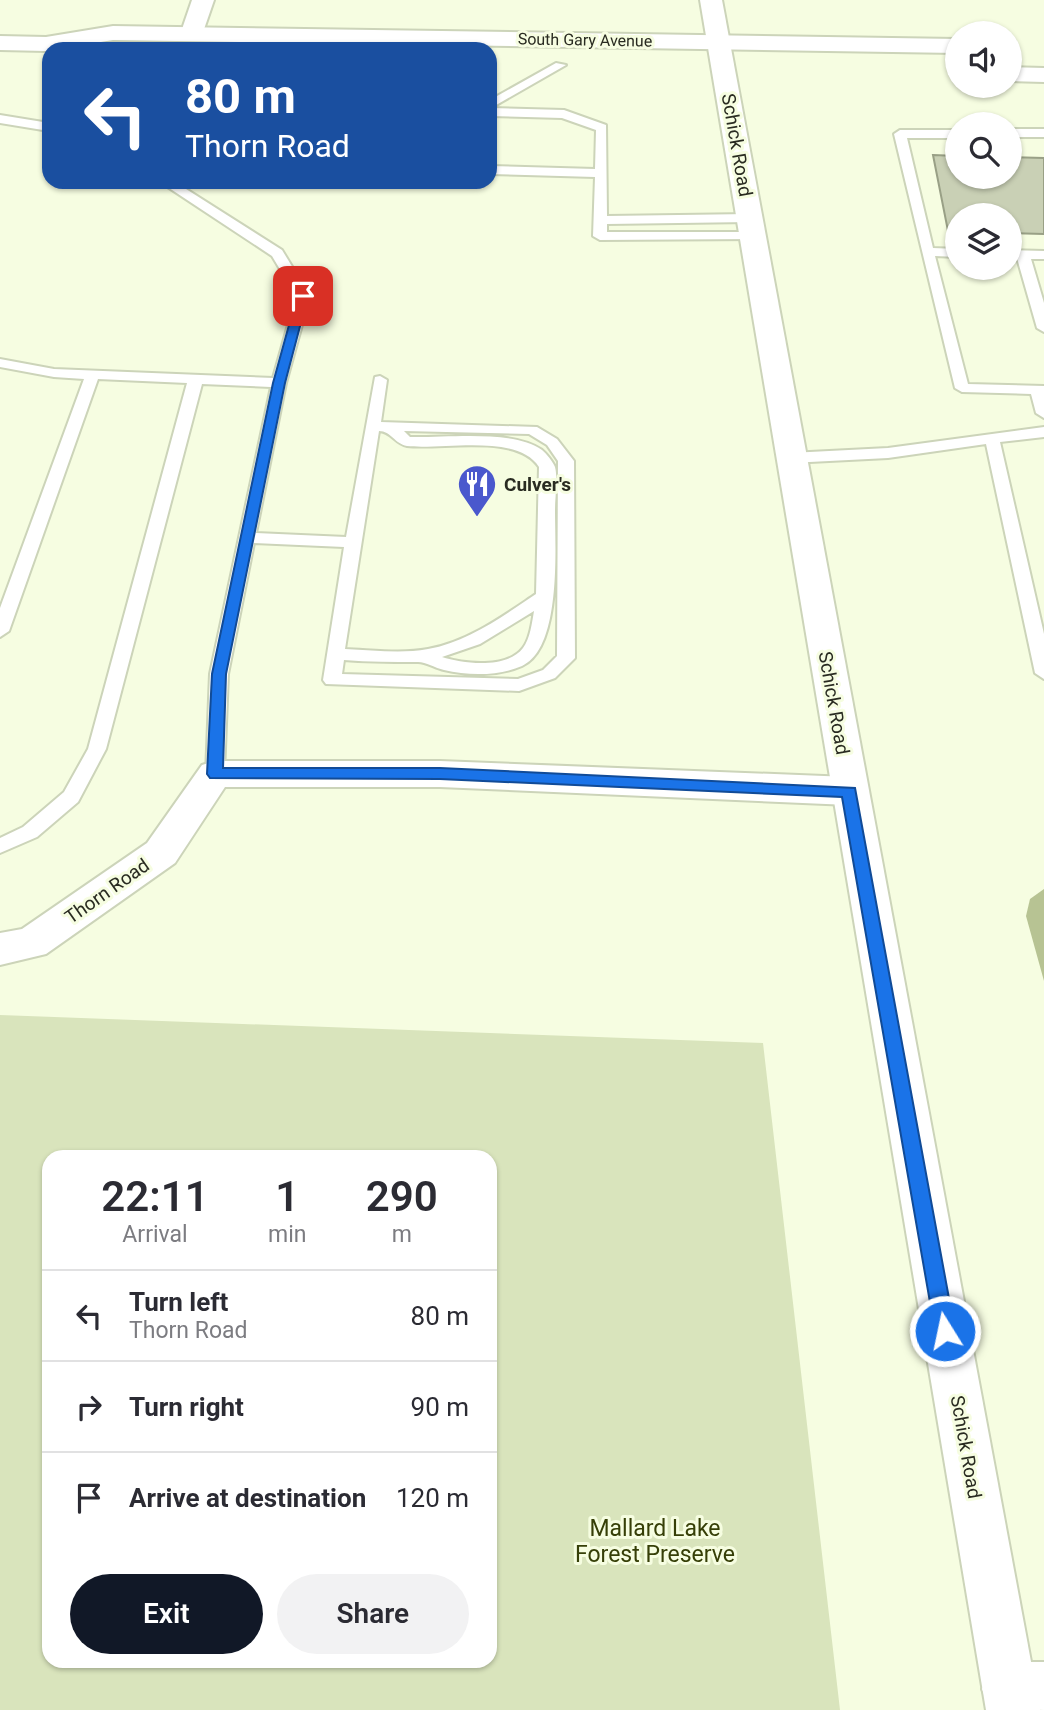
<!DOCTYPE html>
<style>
body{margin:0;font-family:Roboto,sans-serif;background:#f2f2f3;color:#2b2b33;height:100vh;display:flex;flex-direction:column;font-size:26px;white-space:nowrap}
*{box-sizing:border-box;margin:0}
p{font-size:23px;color:#7c7c81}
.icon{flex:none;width:38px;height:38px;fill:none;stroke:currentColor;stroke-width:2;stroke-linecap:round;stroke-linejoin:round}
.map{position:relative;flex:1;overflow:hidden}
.panel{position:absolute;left:42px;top:1150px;width:455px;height:518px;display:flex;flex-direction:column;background:#fff;border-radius:21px;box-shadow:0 2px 5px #0004}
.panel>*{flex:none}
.banner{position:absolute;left:42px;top:42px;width:455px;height:147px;border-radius:21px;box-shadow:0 2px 5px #0004;background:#1a4fa0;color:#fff;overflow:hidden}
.fabs{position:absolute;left:945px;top:21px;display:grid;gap:14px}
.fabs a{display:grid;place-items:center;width:77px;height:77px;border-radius:50%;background:#fff;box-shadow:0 2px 5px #0004;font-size:35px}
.pin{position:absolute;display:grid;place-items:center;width:60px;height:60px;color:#fff;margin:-30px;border-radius:14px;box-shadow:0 4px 10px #0006}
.me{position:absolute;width:77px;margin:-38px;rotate:350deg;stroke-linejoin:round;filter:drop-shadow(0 0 5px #0008)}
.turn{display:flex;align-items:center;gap:24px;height:147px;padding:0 28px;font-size:32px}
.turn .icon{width:91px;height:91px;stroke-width:2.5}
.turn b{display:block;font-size:49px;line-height:60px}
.eta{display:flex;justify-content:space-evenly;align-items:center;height:119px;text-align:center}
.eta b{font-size:42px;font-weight:600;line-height:49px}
.action{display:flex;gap:14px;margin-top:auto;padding:14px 28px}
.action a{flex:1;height:80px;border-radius:42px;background:#111827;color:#fff;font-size:28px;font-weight:600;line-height:80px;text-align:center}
.action a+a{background:#f2f2f3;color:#2b2b33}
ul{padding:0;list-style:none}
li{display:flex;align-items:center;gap:21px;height:91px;padding:0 28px;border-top:2px solid #e1e1e2}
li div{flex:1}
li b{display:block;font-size:26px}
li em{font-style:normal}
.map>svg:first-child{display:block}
.green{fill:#d9e4bc;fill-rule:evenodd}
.water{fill:#b7c393}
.building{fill:#c9d0b5;stroke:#99a086;stroke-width:2}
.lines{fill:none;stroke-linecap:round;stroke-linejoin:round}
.service-casing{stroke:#ccd4b9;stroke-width:4}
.minor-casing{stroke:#ccd4b9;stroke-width:4}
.tertiary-casing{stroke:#ccd4b9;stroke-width:4}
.secondary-casing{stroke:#ccd4b9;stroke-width:4}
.service{fill:#fff;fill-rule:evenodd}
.minor{fill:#fff;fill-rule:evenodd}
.tertiary{fill:#fff;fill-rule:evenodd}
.secondary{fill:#fff;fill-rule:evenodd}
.route{fill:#1a73e8;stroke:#114b97;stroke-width:2}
.labels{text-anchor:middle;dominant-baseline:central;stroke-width:6;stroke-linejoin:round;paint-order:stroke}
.far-street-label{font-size:16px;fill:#292b21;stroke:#f6fde1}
.street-label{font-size:19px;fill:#292b21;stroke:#f6fde1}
.poi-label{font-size:19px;font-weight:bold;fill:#292b21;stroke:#f6fde1;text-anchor:start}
.near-park-label{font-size:23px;fill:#363f07;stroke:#f6fde1}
</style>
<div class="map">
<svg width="1044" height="1710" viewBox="0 0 1044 1710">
<rect width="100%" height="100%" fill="#f6fde1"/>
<!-- green -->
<path class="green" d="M0,1015L763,1043L840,1710H0ZM49,1157H490V1661H49Z"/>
<!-- water -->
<polygon class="water" points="1044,889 1044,981 1026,916 1030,899"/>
<!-- building -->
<polygon class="building" points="933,155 957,156 957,177 1010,177 1010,157 1044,158 1044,234 1010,233 1010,215 957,215 957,231 948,231"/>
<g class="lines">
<!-- service casing -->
<g class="service-casing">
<g id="service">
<polygon points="556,63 566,65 491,108 564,110 606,125 607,216 750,214 757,218 750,222 607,224 607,232 752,232 757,233 757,239 600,240 593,236 595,177 490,174 490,166 595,169 596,130 562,118 490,116 490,100"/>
<polygon points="0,115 49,123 49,131 0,123"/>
<rect x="1010" y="129" width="34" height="8"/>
<polygon points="900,130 957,130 957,138 907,138 933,248 957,249 957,257 935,256 968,384 1044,386 1044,418 1036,413 1031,394 962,392 955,388 894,134"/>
<path d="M160,182H175L282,250L310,296L286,383L256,533L346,537L375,377L380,376L387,380L381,422L537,427L557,439L574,461L575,658L555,678L519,691L326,684L323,680L344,547L254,543L228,674L224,774L222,779H208L206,774L210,674L271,387L202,384L106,749L78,802L37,837L0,853V838L23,827L64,792L88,749L187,383L98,379L9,631L0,637V608L84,379L54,377L0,367V359L54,369L273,378L296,296L272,256ZM379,431C391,431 395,444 407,446C443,450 517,433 539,467L536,594C503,616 468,642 428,649C401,654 373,650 345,649ZM404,431L529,434L547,445L558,461L557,656L543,670L518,679L342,674L344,660C369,662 393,662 418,662C426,662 435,668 444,670C469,676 499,676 522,666C562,648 555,547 555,510C555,497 558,479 555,467C553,462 546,453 542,450C512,429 446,438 410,437ZM534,611C532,623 530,639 523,648C507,669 464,664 442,657L480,644Z"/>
<polygon points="1010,250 1044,251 1044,259 1031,259 1044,303 1044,332 1037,328 1017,258 1010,258"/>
<polygon points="1044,427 1044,437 1000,442 1044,634 1044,679 1035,673 986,444 888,458 790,463 782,458 790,453 888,448"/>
</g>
</g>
<!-- minor casing -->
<g class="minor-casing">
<g id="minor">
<polygon points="192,0 214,0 202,35 199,40 183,40 180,35"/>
<polygon points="215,761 440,761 849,777 862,781 868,791 862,801 849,805 440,787 225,787 175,863 46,954 0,965 0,933 22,929 147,843 202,765"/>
<polygon points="1009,1662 1044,1662 1044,1710 990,1708 982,1689 990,1670"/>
</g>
</g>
<!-- tertiary casing -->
<g class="tertiary-casing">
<polygon id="tertiary" points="700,0 722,0 1040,1710 986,1710"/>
</g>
<!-- secondary casing -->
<g class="secondary-casing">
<g id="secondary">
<polygon points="113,26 957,39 957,53 113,40 46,51 0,50 0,36 46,37"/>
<polygon points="1010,67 1044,68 1044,82 1010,81"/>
</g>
</g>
<!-- service -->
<use href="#service" class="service"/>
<!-- minor -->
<use href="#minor" class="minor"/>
<!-- tertiary -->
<use href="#tertiary" class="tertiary"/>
<!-- secondary -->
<use href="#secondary" class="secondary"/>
</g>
<!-- route -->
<polygon class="route" points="303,292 308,296 285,383 226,674 223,768 440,768 855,788 955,1331 952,1338 945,1340 938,1338 935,1331 842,797 440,779 210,778 207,774 212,674 273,383 297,296"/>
<!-- icons -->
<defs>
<g id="restaurant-pin" transform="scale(2.0125)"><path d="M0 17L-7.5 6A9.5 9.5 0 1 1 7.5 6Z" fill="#4a58cd" stroke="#f6fde1"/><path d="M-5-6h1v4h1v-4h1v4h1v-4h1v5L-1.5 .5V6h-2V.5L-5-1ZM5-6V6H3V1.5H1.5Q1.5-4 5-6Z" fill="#fff"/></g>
</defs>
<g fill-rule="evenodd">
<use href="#restaurant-pin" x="477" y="484"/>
</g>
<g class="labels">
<!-- far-street labels -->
<g class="far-street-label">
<text transform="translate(585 40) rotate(1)">South Gary Avenue</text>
</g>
<!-- street labels -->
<g class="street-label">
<text transform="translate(737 145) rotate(80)">Schick Road</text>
<text transform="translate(834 703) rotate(80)">Schick Road</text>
<text transform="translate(107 891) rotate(-35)">Thorn Road</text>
<text transform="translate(966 1447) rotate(80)">Schick Road</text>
</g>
<!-- poi labels -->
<g class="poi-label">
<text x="504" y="484">Culver's</text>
</g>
<!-- near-park labels -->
<g class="near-park-label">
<text x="655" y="1528">Mallard Lake<tspan x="655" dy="26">Forest Preserve</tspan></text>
</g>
</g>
</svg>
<div class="fabs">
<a><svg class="icon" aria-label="sound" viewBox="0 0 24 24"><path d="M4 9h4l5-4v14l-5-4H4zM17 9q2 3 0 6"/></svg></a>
<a><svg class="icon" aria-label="search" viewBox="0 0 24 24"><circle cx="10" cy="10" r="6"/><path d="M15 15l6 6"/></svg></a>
<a><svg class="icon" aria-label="layers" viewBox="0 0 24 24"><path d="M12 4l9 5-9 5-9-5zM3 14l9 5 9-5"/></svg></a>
</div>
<div class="pin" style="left:303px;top:296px;background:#d93025"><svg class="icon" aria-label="arrive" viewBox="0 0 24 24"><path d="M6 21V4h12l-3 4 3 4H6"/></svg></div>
<svg class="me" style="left:945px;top:1331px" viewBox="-20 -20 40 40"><circle r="17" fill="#1a73e8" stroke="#fff" stroke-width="3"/><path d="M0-11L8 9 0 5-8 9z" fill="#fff"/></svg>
<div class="banner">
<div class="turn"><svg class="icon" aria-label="left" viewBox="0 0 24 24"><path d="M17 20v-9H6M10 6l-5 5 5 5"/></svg><div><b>80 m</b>Thorn Road</div></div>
</div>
<section class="panel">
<div class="eta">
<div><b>22:11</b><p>Arrival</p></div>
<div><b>1</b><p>min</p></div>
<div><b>290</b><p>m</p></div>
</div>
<ul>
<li><svg class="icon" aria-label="left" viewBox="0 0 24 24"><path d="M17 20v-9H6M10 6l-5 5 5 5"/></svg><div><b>Turn left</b><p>Thorn Road</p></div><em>80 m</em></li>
<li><svg class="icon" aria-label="right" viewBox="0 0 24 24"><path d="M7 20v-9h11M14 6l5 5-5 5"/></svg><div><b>Turn right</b></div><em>90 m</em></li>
<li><svg class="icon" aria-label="arrive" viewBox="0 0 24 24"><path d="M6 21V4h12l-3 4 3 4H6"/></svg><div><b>Arrive at destination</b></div><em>120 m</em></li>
</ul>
<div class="action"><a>Exit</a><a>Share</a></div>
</section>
</div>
